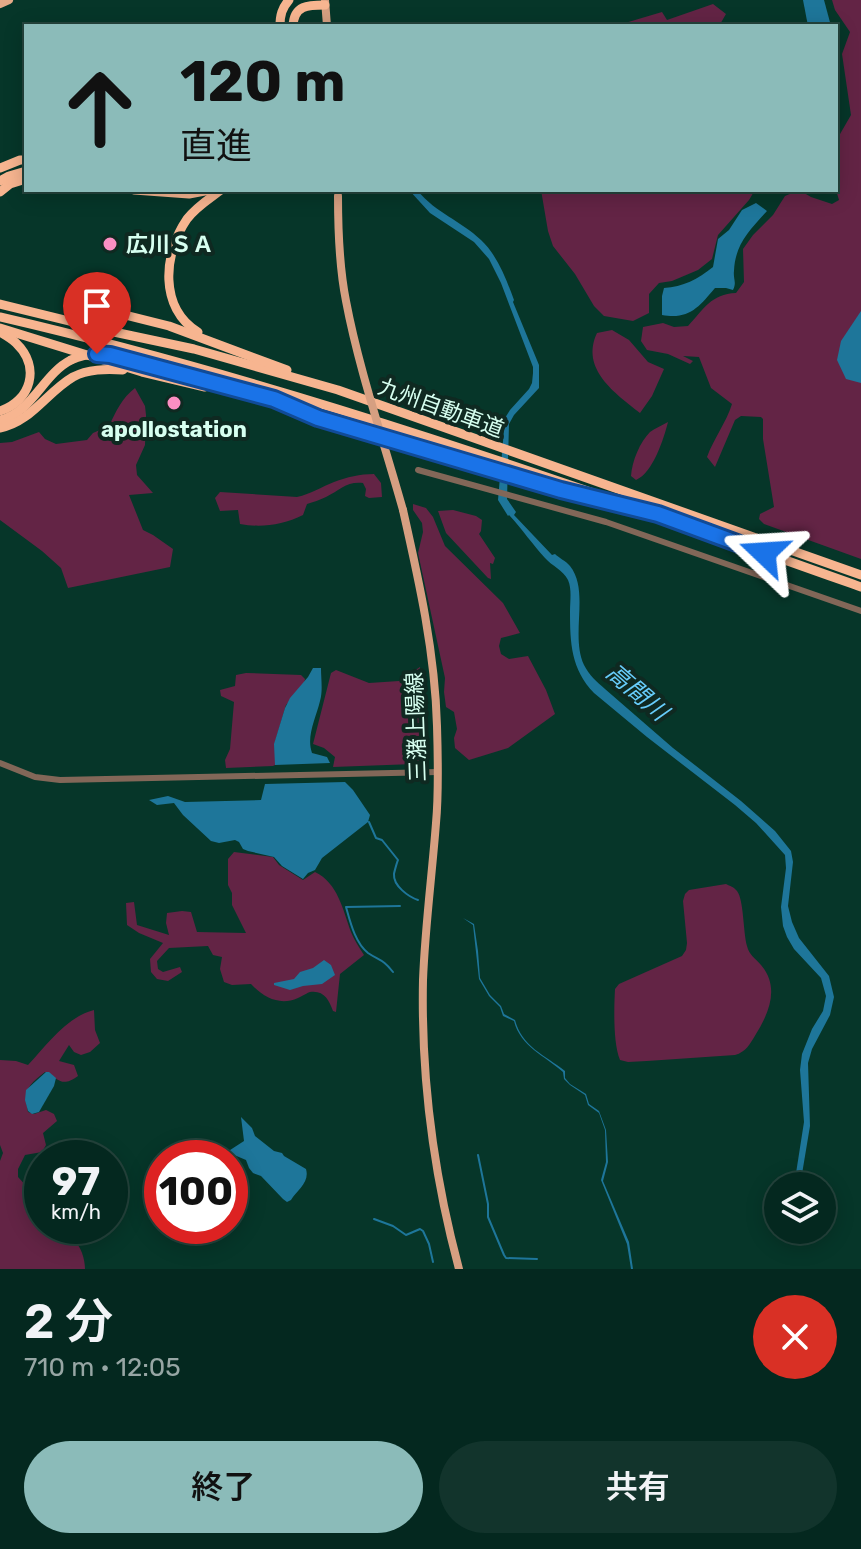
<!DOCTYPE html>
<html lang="ja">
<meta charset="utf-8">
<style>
body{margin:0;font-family:Rubik,"Noto Sans JP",sans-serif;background:#12342c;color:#f1f3f6;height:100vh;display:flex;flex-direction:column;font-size:30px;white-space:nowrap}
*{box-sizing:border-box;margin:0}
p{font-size:26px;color:#97a6a4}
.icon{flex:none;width:44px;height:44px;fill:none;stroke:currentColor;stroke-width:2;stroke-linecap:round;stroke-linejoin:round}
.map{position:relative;height:1269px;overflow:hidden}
.details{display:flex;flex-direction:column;background:#04281f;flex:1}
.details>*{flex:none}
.top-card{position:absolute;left:24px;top:24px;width:814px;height:168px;border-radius:0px;box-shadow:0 4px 20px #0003,0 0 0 2px #25443d;background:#8bbbb9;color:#111;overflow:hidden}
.controls{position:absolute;left:764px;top:1172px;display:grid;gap:16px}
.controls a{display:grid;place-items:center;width:72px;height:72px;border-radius:50%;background:#04281f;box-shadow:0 4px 20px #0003,0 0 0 2px #25443d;font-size:40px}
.speed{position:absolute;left:24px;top:1140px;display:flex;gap:16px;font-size:40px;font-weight:700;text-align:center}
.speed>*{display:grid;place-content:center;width:104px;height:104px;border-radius:50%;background:#04281f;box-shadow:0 4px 20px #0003,0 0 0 2px #25443d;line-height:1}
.speed small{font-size:20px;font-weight:400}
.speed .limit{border:12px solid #d22;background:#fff;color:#111}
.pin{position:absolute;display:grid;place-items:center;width:68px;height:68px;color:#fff;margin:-82px -34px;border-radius:50% 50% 50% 0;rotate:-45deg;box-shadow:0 0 8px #0007}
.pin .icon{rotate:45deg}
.me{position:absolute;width:88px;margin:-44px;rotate:290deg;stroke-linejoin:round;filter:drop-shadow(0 0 6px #0008)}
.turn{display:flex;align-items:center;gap:28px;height:168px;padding:0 24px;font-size:36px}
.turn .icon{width:104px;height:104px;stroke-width:2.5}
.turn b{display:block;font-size:56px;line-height:68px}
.round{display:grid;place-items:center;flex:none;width:84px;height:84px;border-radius:42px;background:#12342c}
.summary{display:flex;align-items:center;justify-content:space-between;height:136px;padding:0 24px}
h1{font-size:48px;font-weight:600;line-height:60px}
.primary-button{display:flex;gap:16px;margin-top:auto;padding:16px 24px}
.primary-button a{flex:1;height:92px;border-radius:48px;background:#8bbbb9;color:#111;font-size:32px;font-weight:600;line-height:92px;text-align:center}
.primary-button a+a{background:#12342c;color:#f1f3f6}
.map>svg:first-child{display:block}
.green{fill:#632445}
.water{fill:#1e769a}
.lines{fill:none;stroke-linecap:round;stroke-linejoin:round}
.stream{stroke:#1e769a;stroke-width:2}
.tertiary{stroke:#826758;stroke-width:6}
.primary{stroke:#d69f81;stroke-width:8}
.trunk{stroke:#e6aa88;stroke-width:8}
.motorway{stroke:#f7b590;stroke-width:9}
.primary-bridge{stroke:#d69f81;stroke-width:8}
.motorway-bridge{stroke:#f7b590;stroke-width:9}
.route-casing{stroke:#114b97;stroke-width:20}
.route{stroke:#1a73e8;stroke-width:14}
.poi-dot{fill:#fb8fc3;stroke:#0f2921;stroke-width:3}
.labels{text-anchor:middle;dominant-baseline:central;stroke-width:8;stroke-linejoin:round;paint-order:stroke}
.poi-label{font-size:22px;font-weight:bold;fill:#d7fff0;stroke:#0f2921;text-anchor:start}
.street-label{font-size:22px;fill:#d7fff0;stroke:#0f2921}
.water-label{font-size:24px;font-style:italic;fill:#67ccfa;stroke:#0f2921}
</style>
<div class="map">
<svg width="861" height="1269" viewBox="0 0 861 1269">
<rect width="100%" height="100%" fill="#063629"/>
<!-- green -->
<g class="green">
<path d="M832,0H861V559L764,524L759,519L760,514L774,507L763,439V419L761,417L741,416L735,420L715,467L707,457C714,438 726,423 732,404L711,388L699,357L683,356L693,361L690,364L668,354L647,350L641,341L643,327L663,323L674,327L688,326C704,309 711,294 736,293L744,282L743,249L753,235L773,215L785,196L799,190L811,197L832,204L839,200L836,190V141L851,115L842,54L850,32L835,10Z"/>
<polygon points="713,4 726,14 719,26 628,26 625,23 662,12 667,20"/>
<polygon points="541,190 755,190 749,200 718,235 712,259 698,270 672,281 659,283 649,294 649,313 633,321 604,316 594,306 575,274 553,246 548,231"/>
<path d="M612,330L629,340L648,362L664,369L652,396L640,413C615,393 580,369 597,333Z"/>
<path d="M135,388L145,406L146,415L145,445L136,465L137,475L153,493L129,495L143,530L153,535L173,549L170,567L68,588L61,568L42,551L0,520V443L12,442L39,432L45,439L56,444L87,440L93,433L109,426C116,411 122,398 135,388Z"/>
<path d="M668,422C664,438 653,473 636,480L631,476C632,461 640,442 650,432C655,428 663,425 668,422Z"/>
<path d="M374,474L381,483L382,497L369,498L365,496L366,489L363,483C347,481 340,490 326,497C320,500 313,502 307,504L303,515C283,525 261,528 240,524L238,510L220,511L215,498L220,492L297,497C311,494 321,487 334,482C347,477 360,474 374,474Z"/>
<polygon points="413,504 426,508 433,517 445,546 503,603 520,633 501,638 499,646 501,654 509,659 528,656 546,690 555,714 508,748 469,760 455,748 454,738 457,729 454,712 446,707 444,692 445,678 418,553 423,532 422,523 413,510"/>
<polygon points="453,510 476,516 482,520 481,531 479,534 495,558 493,564 490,563 491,579 488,578 446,533 438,511"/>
<polygon points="420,667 427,739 425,756 414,764 333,767 335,757 324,748 313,744 331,673 336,670 369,683 399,681"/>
<polygon points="246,673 301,675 305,679 304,684 286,705 275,742 275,765 273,766 226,768 225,760 230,749 234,702 221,696 220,690 235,686 236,675"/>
<path d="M234,852L273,857L279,865L303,880L315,872C338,883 343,910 351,932C354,940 359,947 364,955L340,974L336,1012L333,1011C329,1000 324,990 310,992C309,992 300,997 298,998C280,1006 264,998 251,984L232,985L224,982L220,969L222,957L213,955L208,946L169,948L157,961L158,969L163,972L180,967L182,972L168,981L157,979L151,972L150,959L163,943L139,933L127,925L126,903L134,902L137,925L169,935L166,923L167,913L182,911L191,912L197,932L246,933L232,905V893L228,885V859Z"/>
<path d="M726,884C730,886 734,887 737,891C744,900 743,932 747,946C749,955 755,958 761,965C780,987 769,1013 756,1034C750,1044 746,1052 735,1055L647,1061L628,1062L620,1060C613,1043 614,1008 615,989L619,984L682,956L686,950L687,943L683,901L685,894L689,890Z"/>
<path d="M94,1010L95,1030L100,1043L90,1052L81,1055L74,1052L69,1045L59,1061L74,1065L78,1076C61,1088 60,1079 45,1072C28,1085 23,1090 28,1112L34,1114L46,1110L54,1114L57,1121L43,1133L46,1145L42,1152L25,1155L18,1169V1177L42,1203V1226H52L53,1231C59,1235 66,1236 72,1239C81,1245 85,1259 85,1269H0V1161L3,1153L0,1145V1060L16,1061L28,1065C47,1045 66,1017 94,1010Z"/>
</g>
<!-- water -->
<g class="water">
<polygon points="803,0 824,0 831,26 808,26"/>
<path d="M409,190H417C437,214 460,220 481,240C498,256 506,279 514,300L513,302L539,365V388L514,415L509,424L507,499L516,512L514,515L552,555L555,554C559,558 566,561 570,566C590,591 570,635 584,665C589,675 597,682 605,689L673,748L741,801L775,831L791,851L793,862L788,906L792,922L799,938L829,976L834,997L830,1015L812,1049L808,1063L810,1126L800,1186H794L804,1122L800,1070L802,1054L812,1029L823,1011L826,996L821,978L794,949L787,937L783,926L781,907L786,868L785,855L756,823L735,805L647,737L594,693C571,669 570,643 570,611C570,601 572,589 568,580C563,570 552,566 545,558C533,545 522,529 509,515L508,516L498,500L505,418L510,410L529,389L532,383L533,373V367L501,283L489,259L474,242L430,213Z"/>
<path d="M756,203L767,211C750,230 735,244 734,271C733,279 737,282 733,290L726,288H715C699,307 689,320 662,315V296L664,288C683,287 698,279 713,267L718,239L729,230L742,210Z"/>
<polygon points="861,311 861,383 846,379 837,360 841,341"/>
<path d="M313,668H321C321,679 323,691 320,701C316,718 306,736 312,753L327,757L330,763L275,765L274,744L285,708L290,698L308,677Z"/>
<polygon points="345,782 353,790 370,815 368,822 322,858 315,870 308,873 303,879 282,866 274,857 248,851 243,849 239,842 235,840 219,843 211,841 183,815 174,803 157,805 149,800 168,796 185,802 261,800 265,784"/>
<path d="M463,918L474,924L478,951L480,978L490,995L501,1006L504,1014L515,1020C522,1047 545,1055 565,1071V1078L570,1084L586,1094L589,1104L599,1111L606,1130L608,1162L603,1181L629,1242L633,1269H631L627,1244L601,1180L606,1162L605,1130L599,1113L588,1105L585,1095L570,1085L564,1079L563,1072C545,1056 520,1046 514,1021L503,1016L500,1007L489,996L479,979L473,925Z"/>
<polygon points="324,960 331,965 335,975 322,984 303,986 290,990 274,985 274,983 294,979 300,972 313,968"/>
<polygon points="46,1072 49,1072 56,1078 54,1086 39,1112 32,1114 28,1111 25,1100 26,1090"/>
<path d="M241,1117L252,1128L255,1136L274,1151L282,1153L284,1156L306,1169C310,1183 297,1190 291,1200L287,1202L283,1199L261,1176L253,1173L249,1168L246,1160L227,1152L244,1141Z"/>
</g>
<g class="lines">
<!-- stream -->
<g class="stream">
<path d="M369,822L376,838L382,840L398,860C397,862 394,873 394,874C393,886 409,897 418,900"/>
<path d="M393,972C383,959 380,961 368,953C355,943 350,921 346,907L400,906"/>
<polyline points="478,1155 488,1204 488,1217 504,1255 506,1258 537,1259"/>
<polyline points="374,1219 393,1226 406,1235 420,1229 423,1231 429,1244 433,1262"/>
</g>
<!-- tertiary -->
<g class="tertiary">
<polyline points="418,470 606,522 861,611"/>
<polyline points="0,763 35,777 60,780 438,772"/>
</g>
<!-- primary -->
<g class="primary">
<polyline points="325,0 327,26"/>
<path d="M403,510C419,581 435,652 437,726C438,758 439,791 436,823C432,875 425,928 423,980C421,1077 434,1176 459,1269"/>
</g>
<!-- trunk -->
<polyline class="trunk" points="0,4 9,0"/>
<!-- motorway -->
<g class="motorway">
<path d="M280,26C280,15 282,8 289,0"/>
<path d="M293,26C294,5 308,5 325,5"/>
<polyline points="0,168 20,160 26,160"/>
<polyline points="0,181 9,176 26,171"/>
<polyline points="134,190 189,194 210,190"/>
<polyline points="0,192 10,184 26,179"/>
<polyline points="0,304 114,332 194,349 338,390 861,575"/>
<polyline points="81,304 169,326 287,370"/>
<path d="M0,317C294,385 577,486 861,587"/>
<polyline points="0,328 142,372 205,387"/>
<path d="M0,332C5,335 12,339 16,343C41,367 31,401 0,411"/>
<path d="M198,332C159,308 163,254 187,219C196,207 209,199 221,190"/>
<polyline points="163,369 274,399 318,418 561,490 584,495"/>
<path d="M0,420C32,413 43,374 71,360"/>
<path d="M0,428C31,422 47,392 73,377C88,369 106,369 123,370"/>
</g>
<!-- primary-bridge -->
<path class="primary-bridge" d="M338,196C338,231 339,266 346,301C359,370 384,442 403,510"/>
<!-- motorway-bridge -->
<path class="motorway-bridge" d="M71,360C100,346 134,361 163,369"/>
</g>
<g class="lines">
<!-- route casing -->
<g class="route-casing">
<polyline id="route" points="97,354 110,355 274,399 318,418 561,490 658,514 764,553"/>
</g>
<!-- route -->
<use href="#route" class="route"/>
</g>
<!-- markers -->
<g class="poi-dot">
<circle cx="110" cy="244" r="8"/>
<circle cx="174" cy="403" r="8"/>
</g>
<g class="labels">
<!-- poi labels -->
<g class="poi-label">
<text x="126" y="244">広川ＳＡ</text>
<text x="174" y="429" text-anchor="middle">apollostation</text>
</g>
<!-- street labels -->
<g class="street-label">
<text transform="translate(441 408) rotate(20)">九州自動車道</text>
<text transform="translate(416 727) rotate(-92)">三潴上陽線</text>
</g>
<!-- water labels -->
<g class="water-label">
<text transform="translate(637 692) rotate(41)">高間川</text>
</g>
</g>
</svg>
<div class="controls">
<a><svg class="icon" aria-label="layers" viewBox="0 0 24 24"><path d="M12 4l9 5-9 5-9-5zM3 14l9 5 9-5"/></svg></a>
</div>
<div class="speed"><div>97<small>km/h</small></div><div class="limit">100</div></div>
<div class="pin" style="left:97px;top:354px;background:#d93025"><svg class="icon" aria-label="arrive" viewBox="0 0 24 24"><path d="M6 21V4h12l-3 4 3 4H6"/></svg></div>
<svg class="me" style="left:764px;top:553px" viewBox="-20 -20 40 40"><path d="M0-17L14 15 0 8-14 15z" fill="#1a73e8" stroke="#fff" stroke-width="4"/></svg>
<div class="top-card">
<div class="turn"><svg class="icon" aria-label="ahead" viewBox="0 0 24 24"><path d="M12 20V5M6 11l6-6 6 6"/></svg><div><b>120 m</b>直進</div></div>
</div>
</div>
<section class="details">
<div class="summary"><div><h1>2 分</h1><p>710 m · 12:05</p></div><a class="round" style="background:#d93025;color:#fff"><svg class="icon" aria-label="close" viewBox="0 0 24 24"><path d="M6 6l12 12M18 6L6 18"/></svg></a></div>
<div class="primary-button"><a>終了</a><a>共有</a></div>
</section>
